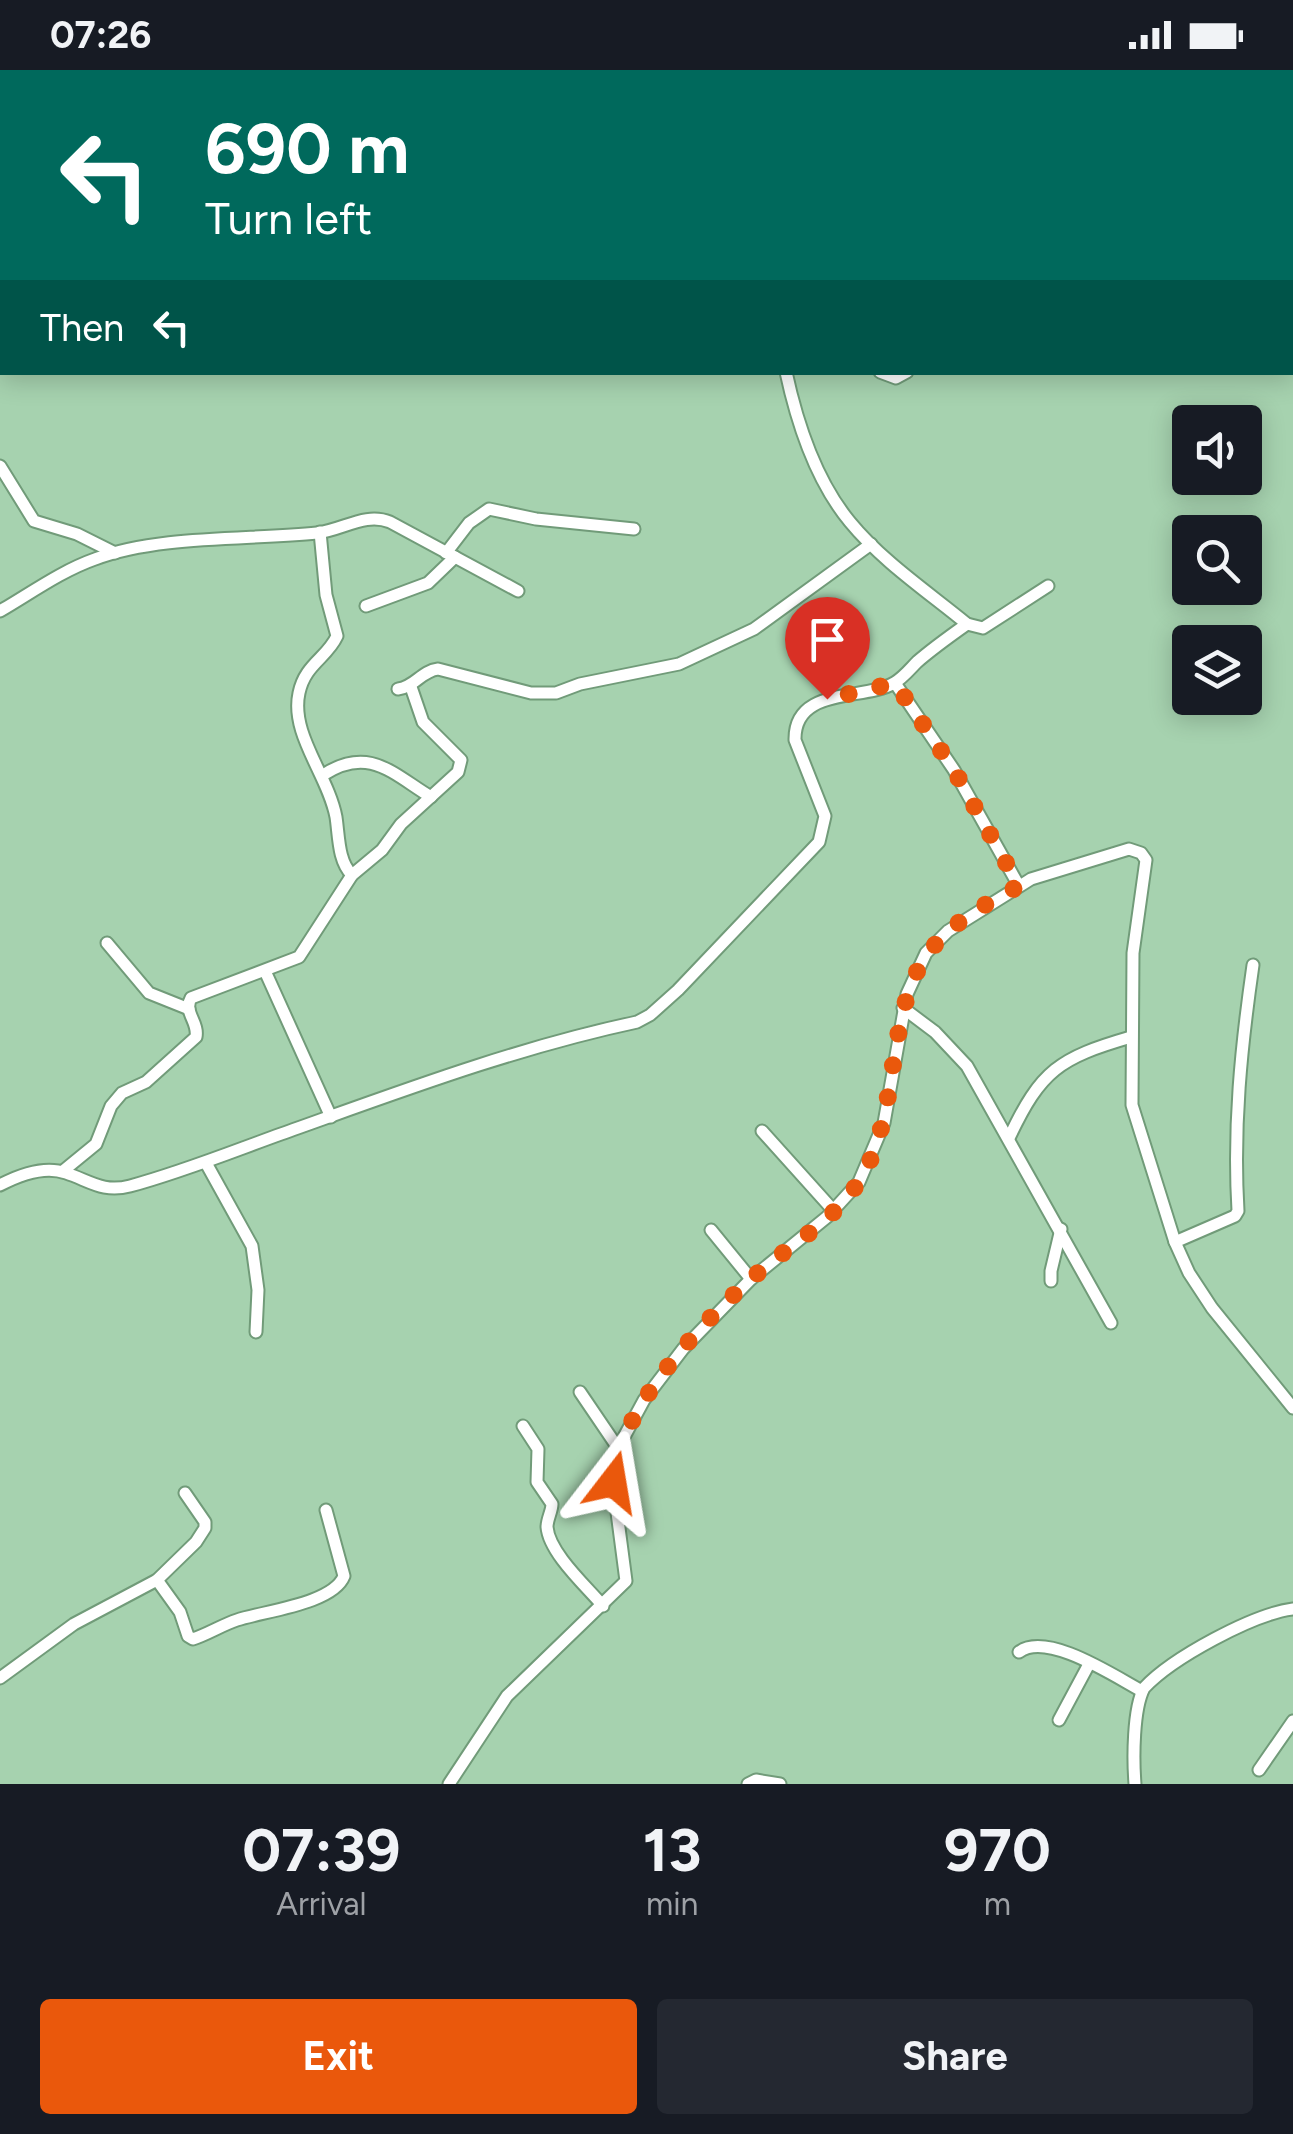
<!DOCTYPE html>
<style>
body{margin:0;font-family:Figtree,sans-serif;background:#242831;color:#f1f3f6;height:100vh;display:flex;flex-direction:column;font-size:38px;white-space:nowrap}
*{box-sizing:border-box;margin:0}
p{font-size:32px;color:#9ea1a6}
.icon{flex:none;width:55px;height:55px;fill:none;stroke:currentColor;stroke-width:2;stroke-linecap:round;stroke-linejoin:round}
.map{position:relative;height:1714px;overflow:hidden}
.drawer{display:flex;flex-direction:column;background:#171b24;flex:1}
.drawer>*{flex:none}
.hud{position:absolute;left:0px;top:0px;width:1295px;height:305px;box-shadow:0 5px 25px #0003;background:#00695c;color:#fff;overflow:hidden}
.fabs{position:absolute;left:1172px;top:335px;display:grid;gap:20px}
.fabs a{display:grid;place-items:center;width:90px;height:90px;border-radius:10px;background:#171b24;box-shadow:0 5px 25px #0003;font-size:50px}
.pin{position:absolute;display:grid;place-items:center;width:85px;height:85px;color:#fff;margin:-102px -42px;border-radius:50% 50% 50% 0;rotate:-45deg;box-shadow:0 0 10px #0007}
.pin .icon{rotate:45deg}
.me{position:absolute;width:110px;margin:-55px;rotate:14deg;stroke-linejoin:round;filter:drop-shadow(0 0 8px #0008)}
.turn{display:flex;align-items:center;gap:35px;height:210px;padding:0 40px;font-size:45px}
.turn .icon{width:130px;height:130px;stroke-width:2.5}
.turn b{display:block;font-size:70px;line-height:85px}
.then{display:flex;align-items:center;height:95px;padding:0 40px;background:#0003;gap:20px;font-size:38px}
.eta{display:flex;justify-content:space-evenly;align-items:center;height:170px;text-align:center}
.eta b{font-size:60px;font-weight:700;line-height:70px}
.button{display:flex;gap:20px;margin-top:auto;padding:20px 40px}
.button a{flex:1;height:115px;border-radius:10px;background:#ea580c;color:#fff;font-size:40px;font-weight:700;line-height:115px;text-align:center}
.button a+a{background:#242831;color:#f1f3f6}
.status{display:flex;justify-content:space-between;align-items:center;height:70px;padding:0 50px;background:#171b24;direction:ltr}
.status svg{height:28px;fill:currentColor}
.map>svg:first-child{display:block}
.lines{fill:none;stroke-linecap:round;stroke-linejoin:round}
.minor-casing{stroke:#719b79;stroke-width:15}
.highway-casing{stroke:#719b79;stroke-width:19}
.minor{stroke:#fff;stroke-width:11}
.highway{stroke:#fff;stroke-width:15}
.route{stroke:#ea580c;stroke-width:18;stroke-dasharray:0 32.4}
</style>
<div class="status"><b>07:26</b><svg viewBox="0 0 49 12"><path d="M0 12V9h3v3zM5 12V6h3v6zM10 12V3h3v9zM15 12V0h3v12zM26 1h20v11H26zM47 4h2v5h-2z"/></svg></div>
<div class="map">
<svg width="1293" height="1714" viewBox="0 0 1293 1714">
<rect width="100%" height="100%" fill="#a6d2af"/>
<g class="lines">
<!-- minor casing -->
<g class="minor-casing">
<g id="minor">
<polyline points="1067,0 1070,2"/>
<polyline points="985,2 985,0"/>
<path d="M786,302C797,353 816,411 850,452C882,491 928,522 967,554L983,558L1048,516"/>
<polyline points="880,302 896,308 907,302"/>
<polyline points="0,396 34,451 77,464 115,483"/>
<path d="M320,462L326,525L337,566C327,588 305,594 299,623C290,664 328,705 336,747C339,767 338,791 352,805"/>
<polyline points="446,483 469,453 489,439 536,449 634,459"/>
<polyline points="366,536 428,513 455,487"/>
<path d="M0,541C31,523 61,501 95,489C158,465 249,470 317,463C343,460 365,442 390,452L518,521"/>
<polyline points="895,613 954,700 1019,816"/>
<path d="M398,619C415,617 421,601 438,599L531,623H556L580,614L679,594L754,559L871,474"/>
<path d="M323,705C369,675 393,704 431,727"/>
<polyline points="107,873 149,923 189,939"/>
<polyline points="265,901 331,1047"/>
<polyline points="903,938 935,962 967,996 1111,1253"/>
<polyline points="762,1061 833,1140"/>
<path d="M1009,1068C1041,1000 1059,988 1131,967"/>
<polyline points="206,1093 252,1176 258,1220 256,1262"/>
<path d="M63,1101L96,1074L111,1036L122,1023L146,1012L196,967C199,952 183,942 191,928L299,887L352,805L382,780L401,754L458,702L461,690L423,652L411,617"/>
<path d="M0,1115C19,1105 44,1095 66,1103C90,1111 103,1123 130,1116C182,1102 231,1082 281,1064C399,1022 515,978 637,952L650,945L678,920L819,772L825,746L795,670C794,616 864,631 894,613C903,608 910,599 917,592C933,578 950,566 967,554"/>
<polyline points="711,1160 751,1209"/>
<path d="M1175,1172L1235,1146L1238,1141C1233,1057 1241,978 1253,895"/>
<polyline points="1051,1211 1051,1201 1061,1159"/>
<polyline points="580,1322 618,1378"/>
<path d="M523,1356L538,1379L537,1412L552,1434C552,1441 547,1449 547,1457C549,1483 587,1517 603,1536"/>
<path d="M157,1510L180,1542L188,1566L193,1569C208,1564 222,1555 237,1550C264,1541 333,1534 344,1506L326,1440"/>
<path d="M1019,1582C1047,1561 1114,1606 1142,1621"/>
<polyline points="0,1608 74,1554 157,1510 196,1472 205,1458 205,1452 185,1423"/>
<polyline points="1059,1650 1089,1594"/>
<polyline points="1259,1700 1293,1651"/>
<polyline points="449,1714 507,1626 626,1511 613,1412 618,1378 644,1330 683,1279 751,1209 827,1147 859,1112 884,1053 907,924 926,883 948,861 1031,809 1129,779 1141,783 1146,790 1133,883 1132,1035 1175,1172 1189,1203 1212,1238 1293,1338"/>
<polyline points="748,1714 756,1710 780,1714"/>
<path d="M1135,1714C1133,1689 1133,1639 1144,1618C1172,1588 1253,1544 1293,1539"/>
</g>
</g>
<!-- highway casing -->
<g class="highway-casing">
<g id="highway">
<polyline points="965,2 966,0"/>
<polyline points="0,257 2,256"/>
</g>
</g>
<!-- minor -->
<use href="#minor" class="minor"/>
<!-- highway -->
<use href="#highway" class="highway"/>
</g>
<g class="lines">
<!-- route -->
<path class="route" d="M613,1412C617,1342 700,1254 751,1209C785,1178 832,1153 858,1113C876,1086 884,1051 889,1020C907,906 910,872 1019,816L954,700L895,613L827,629"/>
</g>
</svg>
<div class="fabs">
<a><svg class="icon" aria-label="sound" viewBox="0 0 24 24"><path d="M4 9h4l5-4v14l-5-4H4zM17 9q2 3 0 6"/></svg></a>
<a><svg class="icon" aria-label="search" viewBox="0 0 24 24"><circle cx="10" cy="10" r="6"/><path d="M15 15l6 6"/></svg></a>
<a><svg class="icon" aria-label="layers" viewBox="0 0 24 24"><path d="M12 4l9 5-9 5-9-5zM3 14l9 5 9-5"/></svg></a>
</div>
<div class="pin" style="left:827px;top:629px;background:#d93025"><svg class="icon" aria-label="arrive" viewBox="0 0 24 24"><path d="M6 21V4h12l-3 4 3 4H6"/></svg></div>
<svg class="me" style="left:613px;top:1412px" viewBox="-20 -20 40 40"><path d="M0-17L14 15 0 8-14 15z" fill="#ea580c" stroke="#fff" stroke-width="4"/></svg>
<div class="hud">
<div class="turn"><svg class="icon" aria-label="left" viewBox="0 0 24 24"><path d="M17 20v-9H6M10 6l-5 5 5 5"/></svg><div><b>690 m</b>Turn left</div></div>
<div class="then">Then<svg class="icon" aria-label="left" viewBox="0 0 24 24"><path d="M17 20v-9H6M10 6l-5 5 5 5"/></svg></div>
</div>
</div>
<section class="drawer">
<div class="eta">
<div><b>07:39</b><p>Arrival</p></div>
<div><b>13</b><p>min</p></div>
<div><b>970</b><p>m</p></div>
</div>
<div class="button"><a>Exit</a><a>Share</a></div>
</section>
